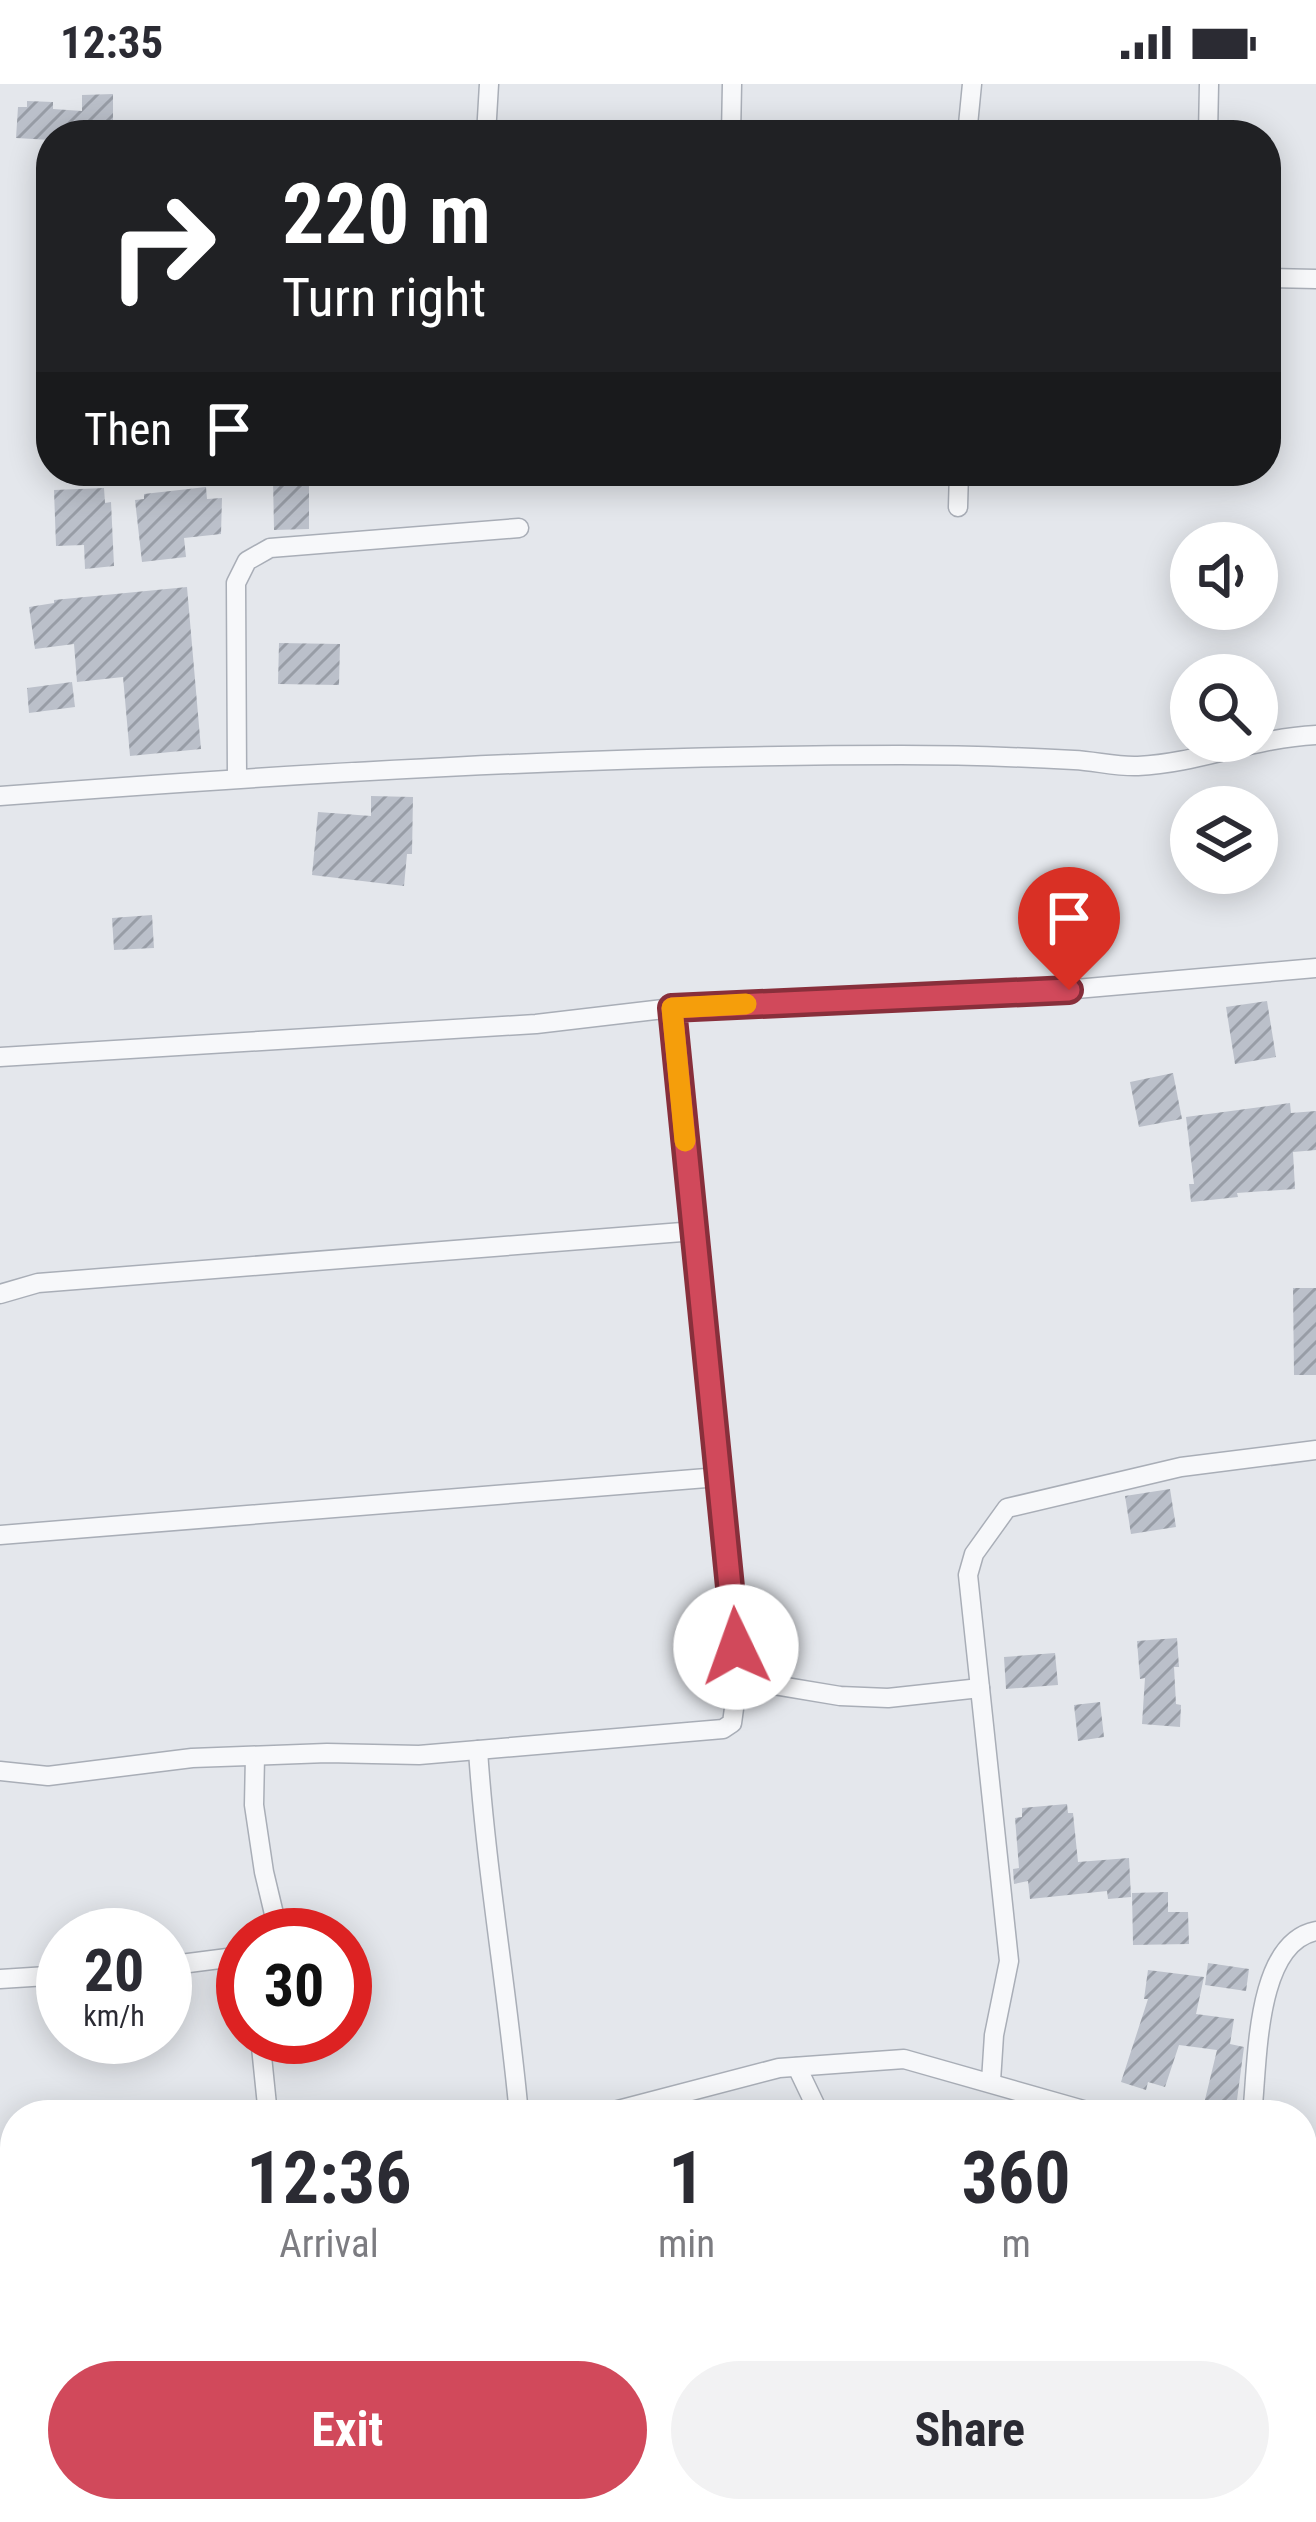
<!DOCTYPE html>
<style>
body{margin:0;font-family:"Roboto Condensed",sans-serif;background:#f2f2f3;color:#2b2b33;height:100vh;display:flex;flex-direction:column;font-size:45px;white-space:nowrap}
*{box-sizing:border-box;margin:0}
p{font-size:39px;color:#7c7c81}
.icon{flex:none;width:66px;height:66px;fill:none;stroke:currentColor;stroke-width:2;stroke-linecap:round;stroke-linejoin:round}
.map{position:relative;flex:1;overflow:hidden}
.panel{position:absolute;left:0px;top:2016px;width:1317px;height:423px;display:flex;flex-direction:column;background:#fff;border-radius:48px 48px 0 0;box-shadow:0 6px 30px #0003}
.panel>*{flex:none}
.banner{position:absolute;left:36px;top:36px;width:1245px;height:366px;border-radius:48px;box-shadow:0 6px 30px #0003;background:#202124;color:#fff;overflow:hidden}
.buttons{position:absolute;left:1170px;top:438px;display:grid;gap:24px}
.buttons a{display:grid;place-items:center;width:108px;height:108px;border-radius:50%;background:#fff;box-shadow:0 6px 30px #0003;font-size:60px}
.speed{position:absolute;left:36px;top:1824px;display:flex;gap:24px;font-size:60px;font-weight:700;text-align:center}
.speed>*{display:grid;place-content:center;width:156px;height:156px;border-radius:50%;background:#fff;box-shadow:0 6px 30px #0003;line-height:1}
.speed small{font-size:30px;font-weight:400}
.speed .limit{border:18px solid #d22;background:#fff;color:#111}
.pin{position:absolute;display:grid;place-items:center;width:102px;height:102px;color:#fff;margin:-123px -51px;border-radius:50% 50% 50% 0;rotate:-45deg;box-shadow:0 0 12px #0007}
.pin .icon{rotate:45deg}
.me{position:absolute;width:132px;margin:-66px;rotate:357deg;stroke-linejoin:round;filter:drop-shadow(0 0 9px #0008)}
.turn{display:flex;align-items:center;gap:42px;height:252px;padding:0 48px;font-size:54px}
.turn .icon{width:156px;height:156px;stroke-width:2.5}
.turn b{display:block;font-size:84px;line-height:102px}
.then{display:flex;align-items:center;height:114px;padding:0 48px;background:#0003;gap:24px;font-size:45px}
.eta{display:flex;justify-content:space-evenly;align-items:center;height:204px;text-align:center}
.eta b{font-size:72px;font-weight:700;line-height:84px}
.button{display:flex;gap:24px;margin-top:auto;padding:24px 48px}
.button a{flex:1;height:138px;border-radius:72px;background:#d1495b;color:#fff;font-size:48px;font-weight:700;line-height:138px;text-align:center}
.button a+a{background:#f2f2f3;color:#2b2b33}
.status{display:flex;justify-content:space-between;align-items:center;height:84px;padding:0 60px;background:#fff;direction:ltr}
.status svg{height:33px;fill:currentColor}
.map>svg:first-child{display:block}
.building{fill:url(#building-hatch)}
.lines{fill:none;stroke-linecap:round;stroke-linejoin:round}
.service-casing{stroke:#a9aeb7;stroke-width:12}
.minor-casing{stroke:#a9aeb7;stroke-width:21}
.service{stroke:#f7f8fa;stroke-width:9}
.minor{stroke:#f7f8fa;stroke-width:18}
.route-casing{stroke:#882f3b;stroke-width:30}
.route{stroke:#d1495b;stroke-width:21}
.slow{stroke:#f59e0b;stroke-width:21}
</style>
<div class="status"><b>12:35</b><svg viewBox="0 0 49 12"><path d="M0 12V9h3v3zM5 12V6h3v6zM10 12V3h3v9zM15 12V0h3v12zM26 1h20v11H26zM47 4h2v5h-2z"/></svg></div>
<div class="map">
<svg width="1316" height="2438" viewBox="0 0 1316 2438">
<defs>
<pattern id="building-hatch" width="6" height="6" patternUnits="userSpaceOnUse" patternTransform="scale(3)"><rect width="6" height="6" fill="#bbc0ca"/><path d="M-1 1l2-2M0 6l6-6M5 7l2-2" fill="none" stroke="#989da6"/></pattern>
</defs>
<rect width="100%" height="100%" fill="#e4e7ec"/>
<!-- building -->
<g class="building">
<polygon points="113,10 113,51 51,51 51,56 16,54 18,23 27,23 27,17 53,18 53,25 82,27 82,11"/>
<polygon points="273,394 309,394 309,445 274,446"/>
<polygon points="206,403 207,415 222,414 221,450 184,454 186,473 142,478 135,416 144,415 144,410"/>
<polygon points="104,404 105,419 111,418 114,482 85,485 84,461 56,462 54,406"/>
<polygon points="187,503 201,665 130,672 123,593 77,598 74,560 35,565 29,523 54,519 54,516"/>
<polygon points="279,559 340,560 339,601 278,600"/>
<polygon points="72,598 75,623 29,629 27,604"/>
<polygon points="371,712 413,713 412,770 407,770 404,802 312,791 318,728 371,732"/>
<polygon points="152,831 154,864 114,866 112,834"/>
<polygon points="1267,917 1276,973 1235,980 1226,923"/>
<polygon points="1173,989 1182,1035 1139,1043 1130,998"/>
<polygon points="1290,1019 1291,1029 1316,1027 1316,1066 1293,1068 1295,1105 1237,1109 1238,1113 1191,1118 1189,1100 1194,1100 1186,1033"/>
<polygon points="1293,1204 1316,1204 1316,1291 1294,1291"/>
<polygon points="1170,1405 1176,1443 1131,1450 1125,1412"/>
<polygon points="1177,1554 1179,1583 1174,1583 1176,1620 1181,1621 1180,1643 1142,1640 1145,1594 1140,1595 1137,1557"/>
<polygon points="1055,1569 1058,1601 1006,1605 1004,1573"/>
<polygon points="1100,1618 1104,1653 1078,1657 1074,1621"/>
<polygon points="1067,1720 1068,1729 1073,1729 1078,1778 1129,1774 1131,1813 1108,1815 1107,1807 1030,1815 1028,1797 1014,1800 1013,1785 1019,1784 1015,1734 1022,1733 1022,1724"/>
<polygon points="1168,1808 1168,1828 1188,1828 1189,1860 1133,1861 1132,1809"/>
<polygon points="1208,1879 1249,1885 1246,1907 1205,1901"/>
<polygon points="1148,1886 1204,1893 1196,1930 1234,1935 1230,1960 1244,1963 1235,2031 1202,2028 1217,1966 1179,1961 1165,2003 1148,1998 1146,2006 1121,1998 1148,1915 1144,1915"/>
</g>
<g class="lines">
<!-- service casing -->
<g class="service-casing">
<polyline id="service" points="0,2377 15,2368"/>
</g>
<!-- minor casing -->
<g class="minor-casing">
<g id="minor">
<polyline points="486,51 489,0"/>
<polyline points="731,51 732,0"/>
<polyline points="967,51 972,0"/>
<polyline points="1208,51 1209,0"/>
<polyline points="1266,194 1316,195"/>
<polyline points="958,423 959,387"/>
<polyline points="237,694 236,499 247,477 270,464 519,444"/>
<path d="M0,712C299,689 601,671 901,671C959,671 1017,673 1074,676C1095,677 1117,683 1138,682C1199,679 1254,654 1316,651"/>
<polyline points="0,973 536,940 672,924 1030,909 1316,884"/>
<polyline points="0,1210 38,1199 695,1147"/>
<polyline points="0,1451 719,1393"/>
<polyline points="738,1595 840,1612 888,1614 980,1604"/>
<path d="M478,1666C486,1788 508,1909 519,2031"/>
<polyline points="255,1672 254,1721 264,1788 279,1851"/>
<polyline points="0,1687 48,1692 192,1674 327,1669 419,1671 723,1645 732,1639 738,1595 732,1499 672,924"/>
<polyline points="165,1882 243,1872"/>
<polyline points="0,1895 63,1891"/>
<polyline points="260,1953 268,2031"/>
<polyline points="797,1983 820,2031"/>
<polyline points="991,1997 994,1951 1009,1877 968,1491 974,1470 1007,1424 1181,1383 1316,1366"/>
<polyline points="599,2031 779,1984 904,1975 1101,2031"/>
<path d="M1252,2031C1258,1982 1254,1859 1316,1847"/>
<polyline points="1302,2093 1316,2097"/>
<polyline points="0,2130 15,2127"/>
<polyline points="506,2424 513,2438"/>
<polyline points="1029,2424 1037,2438"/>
<polyline points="352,2438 378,2424"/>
<polyline points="883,2438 903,2424"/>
</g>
</g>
<!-- service -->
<use href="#service" class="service"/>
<!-- minor -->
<use href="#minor" class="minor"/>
</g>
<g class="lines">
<!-- route casing -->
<g class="route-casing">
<polyline id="route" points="736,1563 672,924 1069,906"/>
</g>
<!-- route -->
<use href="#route" class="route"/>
<!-- slow -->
<polyline class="slow" points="685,1057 672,924 746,920"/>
</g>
</svg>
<div class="buttons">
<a><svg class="icon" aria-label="sound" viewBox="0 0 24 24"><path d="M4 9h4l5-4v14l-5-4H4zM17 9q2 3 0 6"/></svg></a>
<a><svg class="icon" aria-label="search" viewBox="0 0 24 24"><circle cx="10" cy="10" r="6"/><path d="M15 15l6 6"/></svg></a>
<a><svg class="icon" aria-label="layers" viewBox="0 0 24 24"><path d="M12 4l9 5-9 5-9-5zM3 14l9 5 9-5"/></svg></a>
</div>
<div class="speed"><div>20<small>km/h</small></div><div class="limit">30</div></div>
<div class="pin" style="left:1069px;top:906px;background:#d93025"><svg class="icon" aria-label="arrive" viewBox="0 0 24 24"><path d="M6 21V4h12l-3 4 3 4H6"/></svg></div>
<svg class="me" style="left:736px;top:1563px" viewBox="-20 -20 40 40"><circle r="19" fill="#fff"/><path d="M0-13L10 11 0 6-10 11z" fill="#d1495b"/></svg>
<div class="banner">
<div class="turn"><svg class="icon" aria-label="right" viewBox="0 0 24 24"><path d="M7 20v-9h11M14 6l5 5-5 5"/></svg><div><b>220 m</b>Turn right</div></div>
<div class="then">Then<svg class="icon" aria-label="arrive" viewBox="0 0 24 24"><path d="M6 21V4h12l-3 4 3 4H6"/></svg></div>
</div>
<section class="panel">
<div class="eta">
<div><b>12:36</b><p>Arrival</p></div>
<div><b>1</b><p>min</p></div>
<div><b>360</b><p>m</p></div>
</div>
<div class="button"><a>Exit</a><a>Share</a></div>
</section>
</div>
